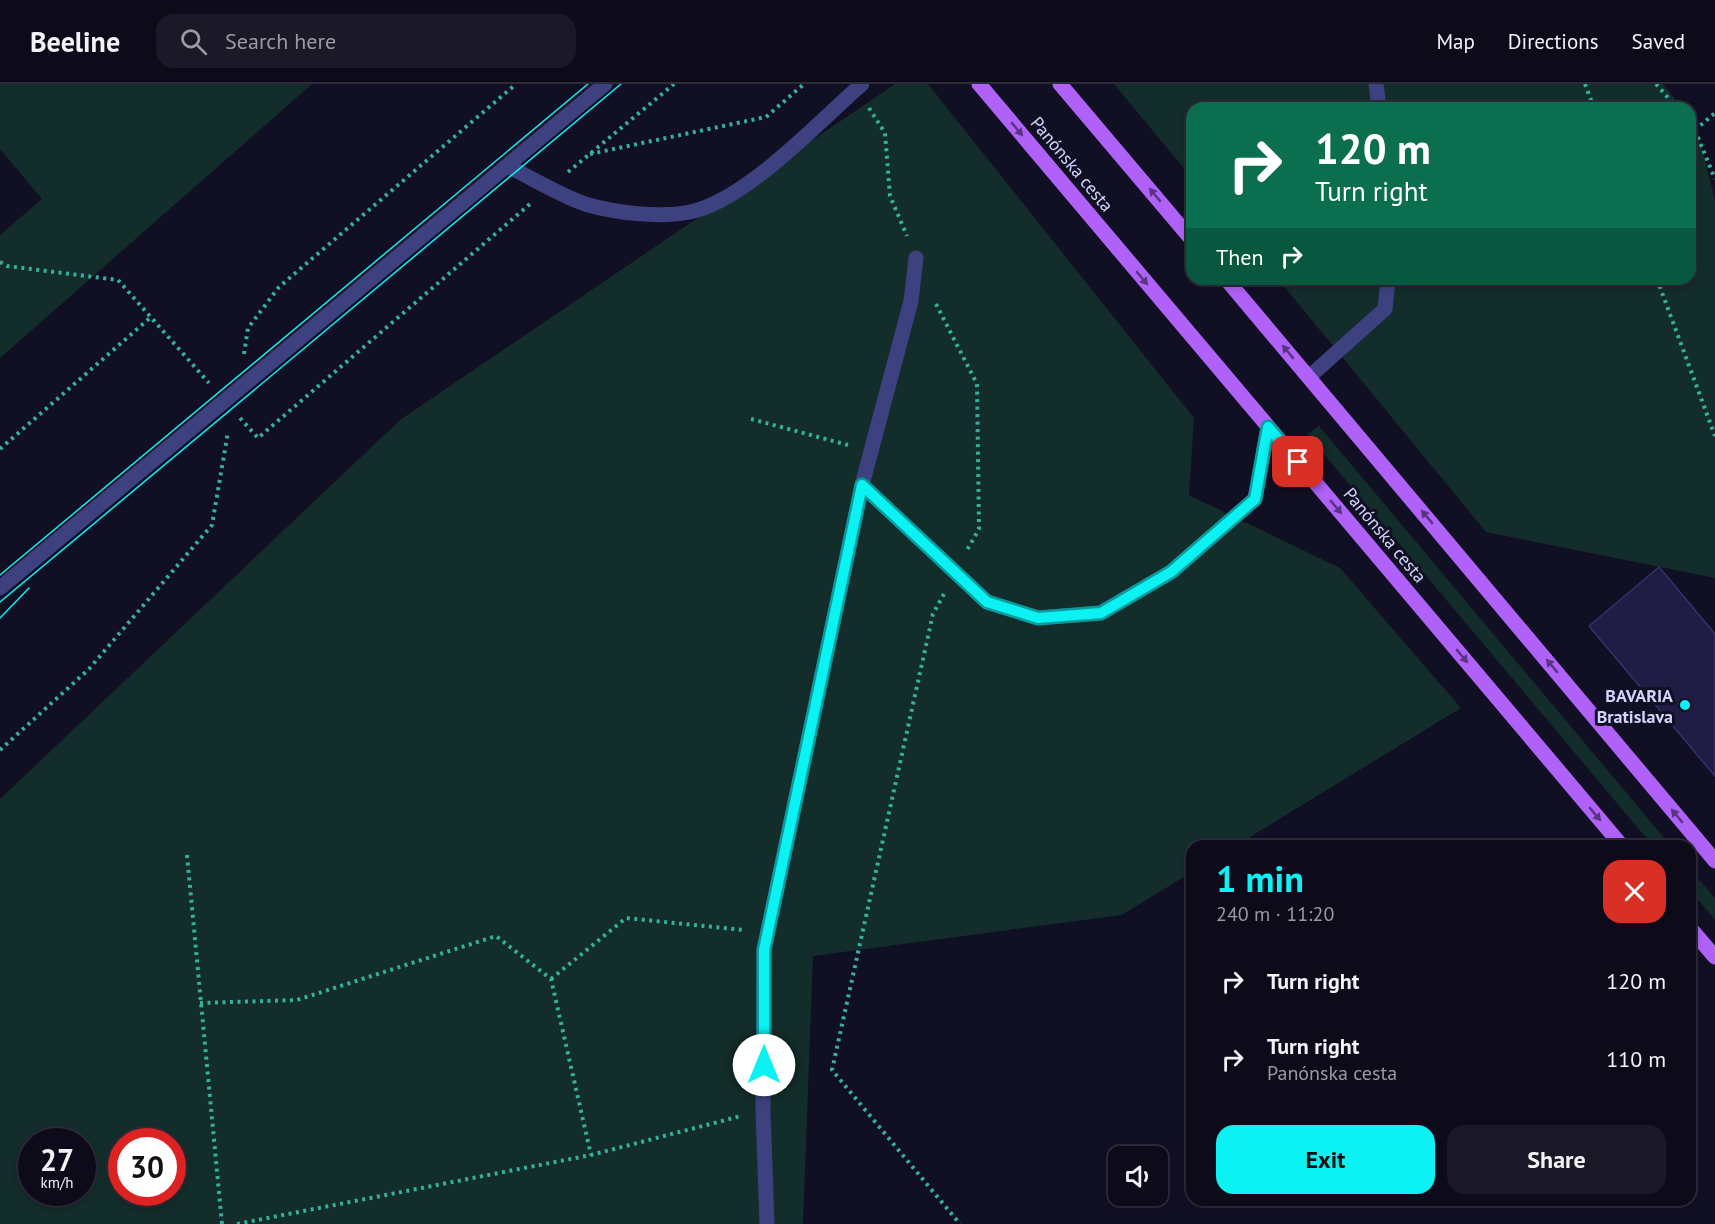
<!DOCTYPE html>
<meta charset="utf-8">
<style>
body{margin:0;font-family:"PT Sans",sans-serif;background:#1b1927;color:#f1f3f6;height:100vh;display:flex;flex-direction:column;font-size:22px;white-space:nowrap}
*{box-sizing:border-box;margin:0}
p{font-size:20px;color:#9a9ba2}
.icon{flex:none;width:33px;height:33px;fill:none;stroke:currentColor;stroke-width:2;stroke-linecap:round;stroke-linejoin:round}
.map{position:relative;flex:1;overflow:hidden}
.panel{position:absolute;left:1186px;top:756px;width:510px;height:366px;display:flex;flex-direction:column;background:#0d0b1a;border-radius:18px;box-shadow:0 3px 9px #0003,0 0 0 2px #2d2b39}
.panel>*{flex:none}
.top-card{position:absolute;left:1186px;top:18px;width:510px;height:183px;border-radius:18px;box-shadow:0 3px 9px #0003,0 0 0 2px #2d2b39;background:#0b6e4f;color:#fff;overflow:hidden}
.fabs{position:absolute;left:1108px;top:1062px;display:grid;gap:12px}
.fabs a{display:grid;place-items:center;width:60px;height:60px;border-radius:12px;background:#0d0b1a;box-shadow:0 3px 9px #0003,0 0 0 2px #2d2b39;font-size:30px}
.speed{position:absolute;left:18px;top:1044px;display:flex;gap:12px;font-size:30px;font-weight:700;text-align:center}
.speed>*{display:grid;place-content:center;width:78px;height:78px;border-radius:50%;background:#0d0b1a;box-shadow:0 3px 9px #0003,0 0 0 2px #2d2b39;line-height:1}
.speed small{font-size:15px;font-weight:400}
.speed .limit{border:9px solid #d22;background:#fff;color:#111}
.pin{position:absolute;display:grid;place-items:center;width:51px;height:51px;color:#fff;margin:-26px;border-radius:12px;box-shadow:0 3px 9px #0006}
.me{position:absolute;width:66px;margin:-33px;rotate:0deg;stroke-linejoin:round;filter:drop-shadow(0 0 4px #0008)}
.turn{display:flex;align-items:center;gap:21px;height:126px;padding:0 30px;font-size:27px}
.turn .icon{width:78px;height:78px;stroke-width:2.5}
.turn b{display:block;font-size:42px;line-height:51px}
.then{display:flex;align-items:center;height:57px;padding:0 30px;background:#0003;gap:12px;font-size:22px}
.round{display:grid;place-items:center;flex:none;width:63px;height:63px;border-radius:18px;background:#1b1927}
.overview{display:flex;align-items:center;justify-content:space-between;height:102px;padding:0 30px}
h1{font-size:36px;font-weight:800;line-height:45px;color:#0cf1f1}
.action{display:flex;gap:12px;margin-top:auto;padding:12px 30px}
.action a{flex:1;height:69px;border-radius:18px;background:#0cf1f1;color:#111;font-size:24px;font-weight:800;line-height:69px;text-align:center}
.action a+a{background:#1b1927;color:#f1f3f6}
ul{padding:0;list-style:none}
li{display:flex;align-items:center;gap:18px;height:78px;padding:0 30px}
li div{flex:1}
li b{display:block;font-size:22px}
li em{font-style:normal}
header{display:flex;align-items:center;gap:36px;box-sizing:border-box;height:84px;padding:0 30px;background:#0d0b1a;border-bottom:2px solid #2d2b39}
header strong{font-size:28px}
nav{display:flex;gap:33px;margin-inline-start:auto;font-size:21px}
.search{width:420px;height:54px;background:#1b1927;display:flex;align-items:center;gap:15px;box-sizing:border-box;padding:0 21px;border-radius:18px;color:#9a9ba2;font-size:22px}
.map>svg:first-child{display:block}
.green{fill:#132d2a;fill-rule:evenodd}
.building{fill:#201c43;stroke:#36306e;stroke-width:1.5}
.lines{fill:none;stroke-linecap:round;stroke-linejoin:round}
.path{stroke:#35b09c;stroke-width:4;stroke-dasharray:3 4.5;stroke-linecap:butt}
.minor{stroke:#3d4180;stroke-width:15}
.major{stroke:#b061f7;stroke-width:15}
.tram{stroke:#0cf1f1;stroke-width:1.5}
.oneway{fill:#593482}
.route-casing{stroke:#089d9d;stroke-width:15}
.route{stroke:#0cf1f1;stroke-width:10}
.poi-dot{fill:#0cf1f1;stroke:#110f23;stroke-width:2}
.labels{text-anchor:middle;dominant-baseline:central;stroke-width:6;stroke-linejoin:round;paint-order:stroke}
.street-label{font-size:18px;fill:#d5d4fd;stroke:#110f23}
.poi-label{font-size:18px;font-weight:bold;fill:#d5d4fd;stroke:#110f23;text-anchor:end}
</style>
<header>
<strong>Beeline</strong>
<div class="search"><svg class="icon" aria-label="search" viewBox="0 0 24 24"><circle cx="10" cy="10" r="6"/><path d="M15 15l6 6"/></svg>Search here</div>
<nav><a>Map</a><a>Directions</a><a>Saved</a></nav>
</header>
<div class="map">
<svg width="1715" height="1140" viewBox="0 0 1715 1140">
<rect width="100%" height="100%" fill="#110f23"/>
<!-- green -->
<g class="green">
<polygon points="0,0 312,0 0,274 0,151 42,115 0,65"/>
<path d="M895,0H928L1194,334L1189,411L1340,484L1461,624L1235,762H1192V788L1122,831L813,872L803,1140H0V715L400,336ZM32,1058H82V1108H32ZM122,1058H172V1108H122Z"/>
<polygon points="1114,0 1663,0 1682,24 1192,24 1192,94"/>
<polygon points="1691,34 1696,40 1715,116 1715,494 1486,448 1278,195 1690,195"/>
<polygon points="1319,342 1671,762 1653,762 1307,350"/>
<polygon points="1690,785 1715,814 1715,836 1691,807"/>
</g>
<!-- building -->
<polygon class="building" points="1659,483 1715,550 1715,692 1589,542"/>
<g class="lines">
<!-- path -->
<g class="path">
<polyline points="1585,0 1594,24"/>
<polyline points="1656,0 1677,24"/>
<polyline points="869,24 885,49 890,112 907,152"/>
<polyline points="1690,40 1695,46 1715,29"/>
<polyline points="1695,46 1715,95"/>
<polyline points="590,70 766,33 804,0"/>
<polyline points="568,88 674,0"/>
<polyline points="0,178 7,182 118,196 209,299"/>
<polyline points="1657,195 1715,352"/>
<polyline points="936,220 977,300 979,445 967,466"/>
<polyline points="244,270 248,244 279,203 516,0"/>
<polyline points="240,334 258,354 530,120"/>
<polyline points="751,335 848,361"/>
<polyline points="0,365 151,233"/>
<polyline points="944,510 933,530 832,986 960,1140"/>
<polyline points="0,666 89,585 212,441 228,348"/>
<polyline points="187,771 222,1140"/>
<polyline points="551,895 626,834 744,846"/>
<polyline points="200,919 297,916 496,852 551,895 591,1071"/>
<polyline points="237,1140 591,1071 741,1032"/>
</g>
<!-- minor -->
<g class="minor">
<polyline points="1376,0 1379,24"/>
<path d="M507,82C532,94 559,111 585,120C615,129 660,134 690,128C747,116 818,38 862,0"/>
<polyline points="1309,293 1385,225 1388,195"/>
<polyline points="862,401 987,518 1038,534 1100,529 1171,488 1255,415 1268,343"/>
<polyline points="0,504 605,0"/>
<polyline points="767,1140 763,1027 764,865 862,401 911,217 916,174"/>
</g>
<!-- major -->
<g class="major">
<polyline points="979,0 1622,762"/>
<polyline points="1060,0 1192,156"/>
<polyline points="1226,195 1715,777"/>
<polyline points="1690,844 1715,873"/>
</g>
<!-- tram -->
<g class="tram">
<polyline points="0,491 588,0"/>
<polyline points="0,518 621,0"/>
<polyline points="0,534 29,504"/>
</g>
</g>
<!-- one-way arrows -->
<defs><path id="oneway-solid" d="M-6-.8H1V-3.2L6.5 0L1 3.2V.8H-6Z" transform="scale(1.5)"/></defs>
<g class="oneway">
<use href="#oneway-solid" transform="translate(1017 45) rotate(50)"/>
<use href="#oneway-solid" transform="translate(1155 111) rotate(-130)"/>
<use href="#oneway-solid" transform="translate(1142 194) rotate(50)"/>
<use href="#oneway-solid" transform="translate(1288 268) rotate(-130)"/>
<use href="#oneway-solid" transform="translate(1336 423) rotate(50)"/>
<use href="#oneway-solid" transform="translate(1427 433) rotate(-130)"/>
<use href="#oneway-solid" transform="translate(1462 572) rotate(50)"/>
<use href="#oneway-solid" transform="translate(1552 582) rotate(-130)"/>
<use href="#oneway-solid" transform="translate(1595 730) rotate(50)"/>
<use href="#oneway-solid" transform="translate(1677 732) rotate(-130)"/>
</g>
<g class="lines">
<!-- route casing -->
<g class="route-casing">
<polyline id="route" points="764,981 764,866 862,401 987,518 1038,534 1101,529 1171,488 1255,415 1268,343 1298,378"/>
</g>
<!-- route -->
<use href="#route" class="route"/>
</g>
<!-- markers -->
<circle class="poi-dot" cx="1685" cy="621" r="6"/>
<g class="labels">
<!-- street labels -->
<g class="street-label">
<text transform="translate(1072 80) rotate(50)">Panónska cesta</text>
<text transform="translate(1385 451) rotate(50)">Panónska cesta</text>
</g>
<!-- poi labels -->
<g class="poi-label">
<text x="1673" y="611">BAVARIA<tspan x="1673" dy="21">Bratislava</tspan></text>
</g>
</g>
</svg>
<div class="fabs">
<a><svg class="icon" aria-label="sound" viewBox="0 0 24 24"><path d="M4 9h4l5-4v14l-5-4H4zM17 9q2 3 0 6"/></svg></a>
</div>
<div class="speed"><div>27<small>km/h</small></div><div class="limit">30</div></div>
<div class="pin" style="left:1298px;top:378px;background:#d93025"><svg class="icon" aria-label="arrive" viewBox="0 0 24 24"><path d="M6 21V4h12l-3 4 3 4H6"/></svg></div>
<svg class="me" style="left:764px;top:981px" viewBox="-20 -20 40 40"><circle r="19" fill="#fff"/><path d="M0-13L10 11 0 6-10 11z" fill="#0cf1f1"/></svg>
<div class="top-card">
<div class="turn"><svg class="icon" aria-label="right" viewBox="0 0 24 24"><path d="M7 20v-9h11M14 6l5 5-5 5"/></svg><div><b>120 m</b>Turn right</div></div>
<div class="then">Then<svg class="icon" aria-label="right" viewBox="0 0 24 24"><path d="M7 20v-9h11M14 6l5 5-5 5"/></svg></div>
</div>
<section class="panel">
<div class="overview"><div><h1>1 min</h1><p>240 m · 11:20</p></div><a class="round" style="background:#d93025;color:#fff"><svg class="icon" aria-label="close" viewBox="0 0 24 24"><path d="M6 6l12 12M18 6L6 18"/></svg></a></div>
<ul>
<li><svg class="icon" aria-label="right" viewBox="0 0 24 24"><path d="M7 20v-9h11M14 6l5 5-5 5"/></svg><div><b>Turn right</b></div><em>120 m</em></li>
<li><svg class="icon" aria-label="right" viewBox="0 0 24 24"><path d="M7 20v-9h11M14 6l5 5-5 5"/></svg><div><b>Turn right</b><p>Panónska cesta</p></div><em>110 m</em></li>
</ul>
<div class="action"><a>Exit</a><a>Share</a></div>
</section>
</div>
